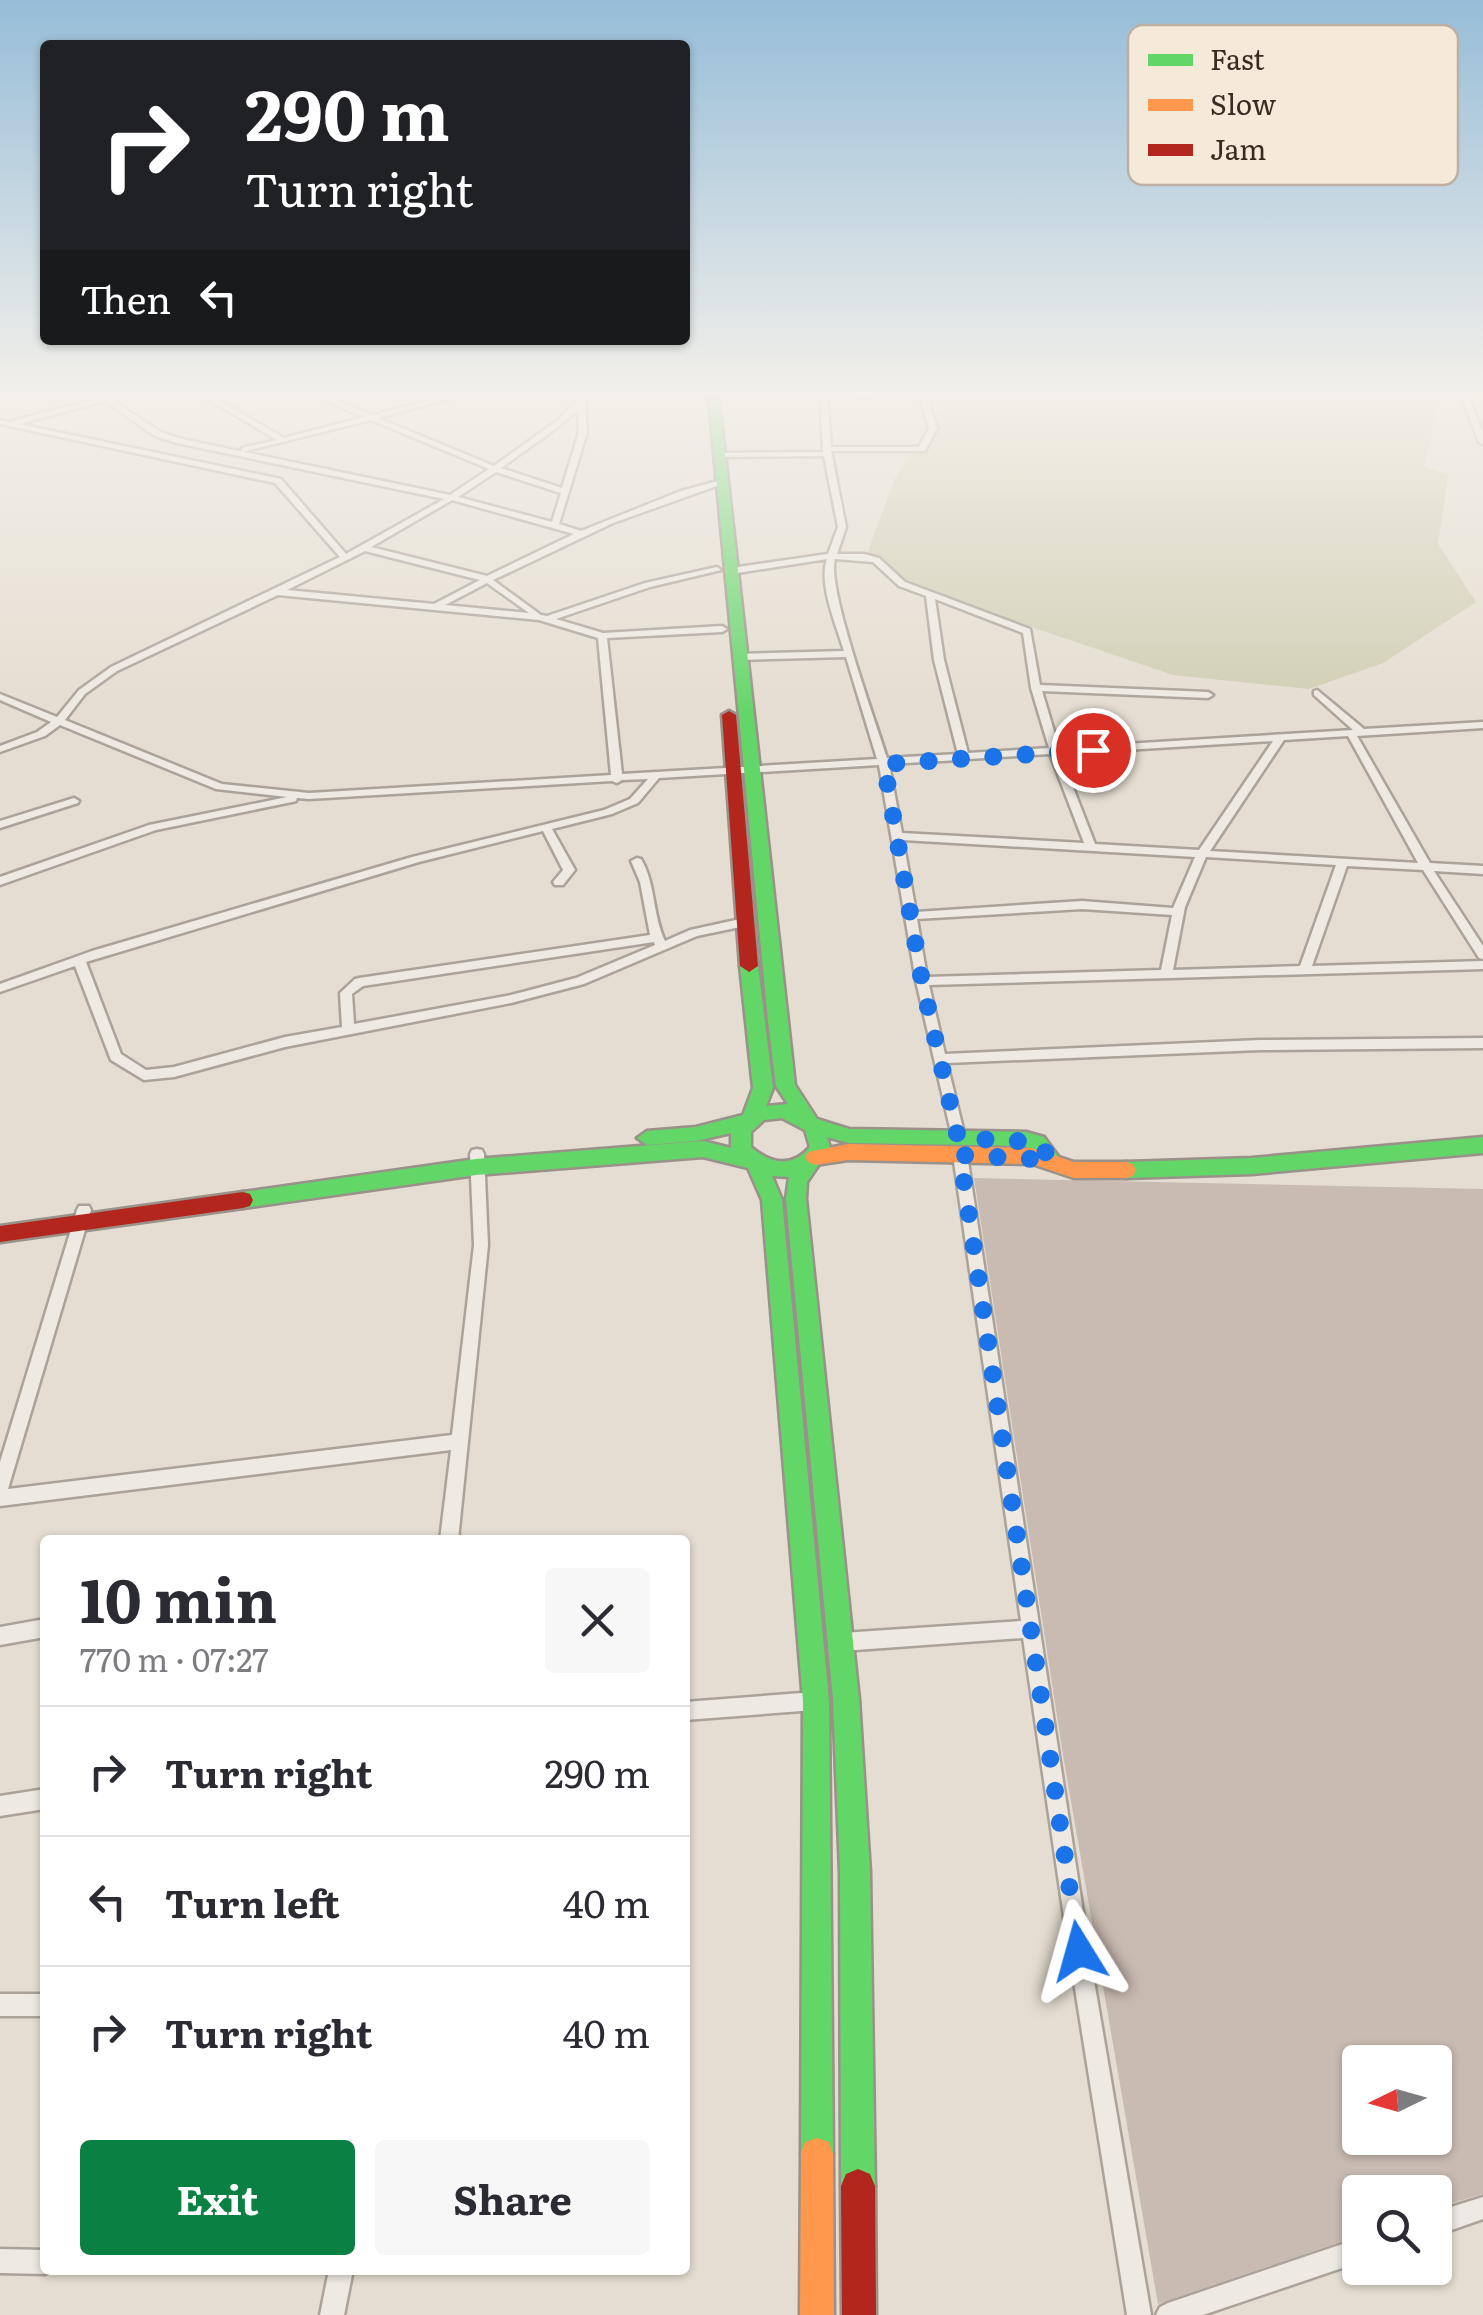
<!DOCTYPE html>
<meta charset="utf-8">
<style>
body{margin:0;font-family:Literata,serif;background:#f7f7f7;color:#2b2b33;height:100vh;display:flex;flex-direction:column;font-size:38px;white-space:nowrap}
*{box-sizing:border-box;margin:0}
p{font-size:32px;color:#7c7c81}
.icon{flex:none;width:55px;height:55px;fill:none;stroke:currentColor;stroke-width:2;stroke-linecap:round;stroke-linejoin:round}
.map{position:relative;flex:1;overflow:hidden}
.side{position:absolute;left:40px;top:1535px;width:650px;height:740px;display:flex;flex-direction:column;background:#fff;border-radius:10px;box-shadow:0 2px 8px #0004}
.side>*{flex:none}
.guide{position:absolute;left:40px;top:40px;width:650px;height:305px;border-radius:10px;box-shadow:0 2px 8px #0004;background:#202124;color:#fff;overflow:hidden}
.needle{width:65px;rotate:265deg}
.controls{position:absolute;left:1342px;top:2045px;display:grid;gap:20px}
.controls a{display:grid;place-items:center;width:110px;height:110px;border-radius:10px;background:#fff;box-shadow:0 2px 8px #0004;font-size:50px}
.pin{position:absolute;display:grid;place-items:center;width:85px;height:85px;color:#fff;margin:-42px;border:5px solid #fff;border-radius:50%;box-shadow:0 2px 10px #0007}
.me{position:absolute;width:110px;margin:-55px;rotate:352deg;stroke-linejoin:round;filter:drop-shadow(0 0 8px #0008)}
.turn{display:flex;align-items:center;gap:35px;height:210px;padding:0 40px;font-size:45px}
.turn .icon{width:130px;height:130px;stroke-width:2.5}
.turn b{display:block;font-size:70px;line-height:85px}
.then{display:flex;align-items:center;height:95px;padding:0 40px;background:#0003;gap:20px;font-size:38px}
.round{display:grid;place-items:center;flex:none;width:105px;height:105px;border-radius:10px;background:#f7f7f7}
.overview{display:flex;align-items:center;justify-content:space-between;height:170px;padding:0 40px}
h1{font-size:60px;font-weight:700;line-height:75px}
.cta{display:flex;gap:20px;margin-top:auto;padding:20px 40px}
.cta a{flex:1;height:115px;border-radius:10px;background:#0b8043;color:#fff;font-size:40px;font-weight:700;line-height:115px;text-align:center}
.cta a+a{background:#f7f7f7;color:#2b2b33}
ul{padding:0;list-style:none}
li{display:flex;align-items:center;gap:30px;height:130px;padding:0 40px;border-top:2px solid #e1e1e2}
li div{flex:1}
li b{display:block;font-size:38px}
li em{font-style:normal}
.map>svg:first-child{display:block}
.cemetery{fill:#d1ceb4}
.building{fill:#c9bbb2;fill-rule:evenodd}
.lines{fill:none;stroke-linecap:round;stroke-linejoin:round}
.street-casing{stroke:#aba299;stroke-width:5}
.fast-casing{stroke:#9a928a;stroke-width:5}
.slow-casing{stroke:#9a928a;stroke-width:5}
.jam-casing{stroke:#9a928a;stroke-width:5}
.street{fill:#eee9e3;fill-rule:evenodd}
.fast{fill:#63d668;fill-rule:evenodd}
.slow{fill:#ff974d;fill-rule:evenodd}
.jam{fill:#b3261e;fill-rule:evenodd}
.route{stroke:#1a73e8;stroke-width:18;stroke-dasharray:0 32.4}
.key{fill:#f5e9d9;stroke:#bdb0a2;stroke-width:2.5}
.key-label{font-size:28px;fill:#3a2a21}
</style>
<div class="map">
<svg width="1483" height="2315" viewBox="0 0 1483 2315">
<rect width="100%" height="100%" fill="#e5ddd1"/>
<!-- cemetery -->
<polygon class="cemetery" points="952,391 1437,391 1441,393 1424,466 1448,475 1438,544 1476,602 1383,663 1309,689 1173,675 893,580 868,551 895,478"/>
<!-- building -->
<path class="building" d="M974,1178L1483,1189V2194L1435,2208V2192H1360V2235L1158,2304L1063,1755ZM1360,2062H1435V2138H1360Z"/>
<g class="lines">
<!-- street casing -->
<g class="street-casing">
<g id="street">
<path d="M91,391H99L107,397L128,391H140L112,400L161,432L182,439L450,495L489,469L371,420L242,452V448L277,440L194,391H203L284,438L364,417L304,391H314L372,415L466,391H478L378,418L494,466L558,420L585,391H592L585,402L587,432L559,524L581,531L681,491L725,479V483L613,523L493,580L541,615L547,616L645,583L717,567L721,570L650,587L556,619L603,633L722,626L727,629L722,632L607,638L622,774L877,759L846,657L739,660L734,657L739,654L844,651C837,627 818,584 827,559L731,574L727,571L731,568L828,554L838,527L824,456L720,457L716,455L720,453L823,452L820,391H827L831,447H919L929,428L918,391H925L937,428L925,451H831L846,527L837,554H864L879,558L905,582L1030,629L1040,685L1208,692L1213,695L1208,698L1042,691L1059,748L1353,730L1314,695V691L1317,690L1364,729L1483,722V728L1357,736L1430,863L1483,866V874L1434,871L1483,946V959L1479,958L1423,870L1347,866L1312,966L1483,961V969L929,985L945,1054L1260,1040L1483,1038V1048L1260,1050L947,1063L965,1137L958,1142L953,1141L916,981L879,765L659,778L638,803L612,814L552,829L575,870L563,885H555L553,882L563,870L543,831L419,862L86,962L121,1054L146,1070L174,1067L285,1037L342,1027L340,993L355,979L359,978L650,935L640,882L631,861L637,858L641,859C656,884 652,914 665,941L690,930L745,918L751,922L745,926L697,936L584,984L511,1003L285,1047L174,1077L144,1080L111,1060L75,966L0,992V984L92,951L412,857L604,810L630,799L648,779L622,780L617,783L612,781L309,799L297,798L296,801L292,802L156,830L0,885V877L149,825L287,797L216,789L60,725L45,736L0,752V746L37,732L51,722L0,700V694L57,717L79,690L111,667L340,557L275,483L0,424V420L9,422L100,398ZM105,401L155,436L177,443L444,499L346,554L281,479L19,424ZM578,410L579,432L562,488L501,468L554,430ZM496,472L561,493L552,522L458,497ZM452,500L574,534L487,576L371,547ZM365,551L480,580L434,604L287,590ZM835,559L873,562L899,586L926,596L934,660L958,754L887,758C876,722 826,586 835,559ZM487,583L529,613L445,605ZM278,595L539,620L598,638L611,775L309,793L222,784L65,720L85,694L117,671ZM935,599L1023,633L1031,688L1049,748L968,753L944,660ZM1348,736L1418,863L1210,851L1284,740ZM1273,741L1199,850L1095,844L1060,754ZM1050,754L1084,843L902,833L889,764L959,760L964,762L969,759ZM903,840L1195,857L1173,908L1082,901L916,912ZM1206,857L1336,865L1300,966L1173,970L1185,907ZM1082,909L1172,915L1161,970L927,977L917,919ZM654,942L655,945L576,978L511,995L354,1024L352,994L363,986Z"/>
<polygon points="1459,391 1466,391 1483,433 1483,444 1479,442"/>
<polygon points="833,392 874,394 878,396 874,398 831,395"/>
<polygon points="74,798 79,801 78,803 0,828 0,821"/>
<polygon points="477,1149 482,1150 484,1154 488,1245 458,1540 440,1540 451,1450 0,1506 0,1462 77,1210 79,1206 89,1206 91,1210 8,1489 452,1435 474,1245 470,1154 472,1150"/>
<polygon points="960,1150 965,1151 967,1155 1089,1951 1151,2315 1127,2315 1069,1951 1023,1638 842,1651 836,1648 833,1642 836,1636 842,1633 1021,1621 953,1155 955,1151"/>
<polygon points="45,1619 45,1637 0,1645 0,1627"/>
<polygon points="815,1692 822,1694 824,1701 822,1708 815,1710 685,1720 685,1702"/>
<polygon points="45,1789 45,1809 0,1816 0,1796"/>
<rect x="0" y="1994" width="45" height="22"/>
<polygon points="1483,2197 1483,2219 1435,2236 1435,2212"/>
<polygon points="1360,2238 1360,2262 1203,2315 1156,2315 1160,2307 1168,2303"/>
<polygon points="0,2249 45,2250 45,2270 53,2270 45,2274 0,2273"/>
<polygon points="329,2270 353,2270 344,2315 320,2315"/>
</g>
</g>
<!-- fast casing -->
<g class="fast-casing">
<g id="fast">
<path d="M708,391H718L795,1085L817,1119L849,1129L1026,1132L1044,1137L1061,1160L1058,1165H1044L1026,1146L849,1143L827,1137L830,1148L807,1182L806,1199L859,1699L870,1872L875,2186L870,2198L858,2203L846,2198L841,2186L840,1872L833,1699L786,1199L789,1177L772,1176L782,1200L829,1701L833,2154L829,2166L817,2170L805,2166L801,2154L803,1701L762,1200L748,1168L703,1157L476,1175L243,1208L236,1206L233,1200L236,1194L243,1192L476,1159L703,1141L731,1148V1133L696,1141L647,1145L637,1138L647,1131L696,1127L743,1115L753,1088L740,966L749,960L758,966L773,1088L766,1106L788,1104L776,1086L768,1021ZM782,1118L805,1130L810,1147C792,1168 771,1164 751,1147V1132L764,1120Z"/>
<polygon points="1483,1137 1483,1153 1252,1174 1126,1178 1119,1176 1116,1170 1119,1164 1126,1162 1252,1158"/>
</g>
</g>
<!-- slow casing -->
<g class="slow-casing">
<g id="slow">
<polygon points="848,1144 1032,1148 1074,1162 1126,1162 1133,1164 1136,1170 1133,1176 1126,1178 1074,1178 1032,1164 848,1160 815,1165 808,1162 805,1157 808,1152"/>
<polygon points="817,2138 829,2142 833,2154 834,2315 800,2315 801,2154 805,2142"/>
</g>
</g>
<!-- jam casing -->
<g class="jam-casing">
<g id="jam">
<polygon points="729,711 736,715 758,966 749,972 740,966 722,715"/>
<polygon points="243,1192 250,1194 253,1200 250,1206 243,1208 0,1242 0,1226"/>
<polygon points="858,2169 870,2174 875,2186 876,2315 842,2315 841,2186 846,2174"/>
</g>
</g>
<!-- street -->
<use href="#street" class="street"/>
<!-- fast -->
<use href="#fast" class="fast"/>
<!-- slow -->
<use href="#slow" class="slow"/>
<!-- jam -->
<use href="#jam" class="jam"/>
</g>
<!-- sky -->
<linearGradient id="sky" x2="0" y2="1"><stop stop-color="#96bdd8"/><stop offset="0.55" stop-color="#f3f0ea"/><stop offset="1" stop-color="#f3f0ea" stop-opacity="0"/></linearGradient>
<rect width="1483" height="715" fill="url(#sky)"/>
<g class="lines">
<!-- route -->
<polyline class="route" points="1079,1951 960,1155 1052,1160 1037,1142 958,1138 922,981 884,764 1093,750"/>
</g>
<!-- legend -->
<rect x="1128" y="25" width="330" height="160" rx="15" class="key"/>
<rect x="1148" y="54" width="45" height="12" fill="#63d668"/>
<rect x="1148" y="99" width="45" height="12" fill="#ff974d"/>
<rect x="1148" y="144" width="45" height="12" fill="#b3261e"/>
<g class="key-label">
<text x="1210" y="70">Fast</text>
<text x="1210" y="115">Slow</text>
<text x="1210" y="160">Jam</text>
</g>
</svg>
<div class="controls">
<a><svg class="needle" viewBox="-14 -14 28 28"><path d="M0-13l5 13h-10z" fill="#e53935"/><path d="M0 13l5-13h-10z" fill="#7c7c81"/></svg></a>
<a><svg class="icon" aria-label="search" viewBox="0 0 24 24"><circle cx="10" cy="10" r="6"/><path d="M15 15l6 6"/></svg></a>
</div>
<div class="pin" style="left:1093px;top:750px;background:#d93025"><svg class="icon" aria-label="arrive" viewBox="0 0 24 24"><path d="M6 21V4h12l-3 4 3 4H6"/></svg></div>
<svg class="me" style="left:1079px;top:1951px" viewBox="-20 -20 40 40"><path d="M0-17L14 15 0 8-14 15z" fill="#1a73e8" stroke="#fff" stroke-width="4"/></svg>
<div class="guide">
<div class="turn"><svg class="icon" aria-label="right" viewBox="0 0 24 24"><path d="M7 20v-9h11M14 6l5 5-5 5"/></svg><div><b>290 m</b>Turn right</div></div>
<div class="then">Then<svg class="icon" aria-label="left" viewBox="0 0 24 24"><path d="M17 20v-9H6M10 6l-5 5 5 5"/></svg></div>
</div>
<section class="side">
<div class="overview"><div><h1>10 min</h1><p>770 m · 07:27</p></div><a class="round"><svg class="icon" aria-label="close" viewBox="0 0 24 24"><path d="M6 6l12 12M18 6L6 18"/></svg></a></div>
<ul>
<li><svg class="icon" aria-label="right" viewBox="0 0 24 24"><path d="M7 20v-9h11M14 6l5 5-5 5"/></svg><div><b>Turn right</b></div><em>290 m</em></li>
<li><svg class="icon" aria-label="left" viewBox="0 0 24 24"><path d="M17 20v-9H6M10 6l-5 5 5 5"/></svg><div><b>Turn left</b></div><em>40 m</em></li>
<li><svg class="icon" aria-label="right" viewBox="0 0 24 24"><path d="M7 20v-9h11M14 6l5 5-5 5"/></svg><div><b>Turn right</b></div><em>40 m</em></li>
</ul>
<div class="cta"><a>Exit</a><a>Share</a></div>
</section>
</div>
